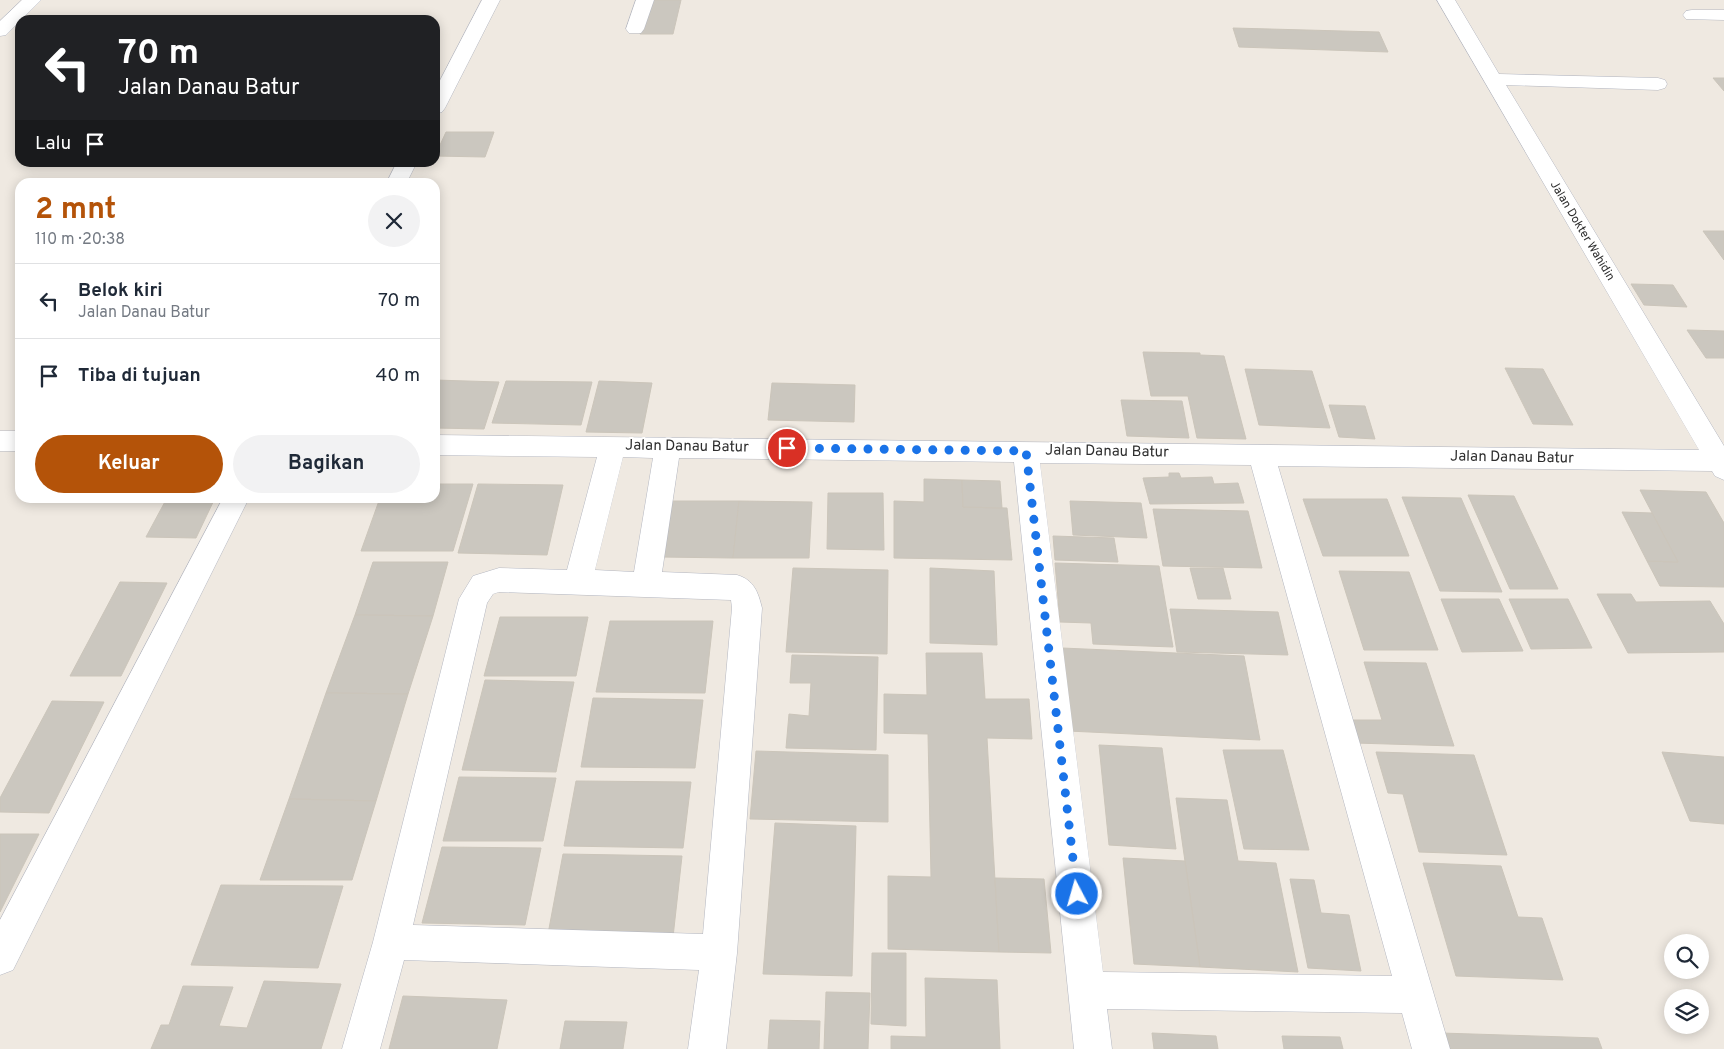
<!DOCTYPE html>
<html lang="id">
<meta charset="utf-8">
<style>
body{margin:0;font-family:Overpass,sans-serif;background:#f2f2f3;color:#1f2937;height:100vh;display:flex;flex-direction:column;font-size:19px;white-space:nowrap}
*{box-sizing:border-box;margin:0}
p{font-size:16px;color:#747a83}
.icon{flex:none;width:28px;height:28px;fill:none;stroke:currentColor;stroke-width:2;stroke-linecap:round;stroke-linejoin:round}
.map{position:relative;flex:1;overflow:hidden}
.drawer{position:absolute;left:15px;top:178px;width:425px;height:325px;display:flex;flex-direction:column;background:#fff;border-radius:15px;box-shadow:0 2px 12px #0003}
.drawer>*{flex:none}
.hud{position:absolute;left:15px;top:15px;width:425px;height:152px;border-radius:15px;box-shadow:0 2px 12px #0003;background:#202124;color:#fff;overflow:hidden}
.tools{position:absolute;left:1664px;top:934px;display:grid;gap:10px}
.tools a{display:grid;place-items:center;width:45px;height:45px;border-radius:50%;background:#fff;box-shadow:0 2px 12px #0003;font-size:25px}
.pin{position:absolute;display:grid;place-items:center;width:42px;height:42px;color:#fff;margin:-21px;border:2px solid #fff;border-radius:50%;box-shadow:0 1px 5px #0007}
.me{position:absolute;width:55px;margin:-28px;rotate:354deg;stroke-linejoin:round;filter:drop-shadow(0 0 4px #0008)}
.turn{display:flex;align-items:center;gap:18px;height:105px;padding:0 20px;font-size:22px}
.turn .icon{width:65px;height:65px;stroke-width:2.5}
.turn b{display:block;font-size:35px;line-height:42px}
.then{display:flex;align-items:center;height:48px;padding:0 20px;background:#0003;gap:10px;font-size:19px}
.round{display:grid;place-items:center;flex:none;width:52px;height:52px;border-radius:26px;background:#f2f2f3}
.summary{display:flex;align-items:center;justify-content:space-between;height:85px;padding:0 20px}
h1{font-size:30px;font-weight:700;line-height:38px;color:#b45309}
.primary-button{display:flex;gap:10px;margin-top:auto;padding:10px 20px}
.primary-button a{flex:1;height:58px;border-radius:30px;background:#b45309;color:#fff;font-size:20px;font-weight:700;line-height:58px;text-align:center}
.primary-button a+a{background:#f2f2f3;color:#1f2937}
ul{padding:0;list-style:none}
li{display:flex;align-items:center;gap:15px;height:75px;padding:0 20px;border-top:1px solid #e0e1e3}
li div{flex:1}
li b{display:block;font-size:19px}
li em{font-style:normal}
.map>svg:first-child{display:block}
.building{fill:#cbc7bf;stroke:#cbc5ba}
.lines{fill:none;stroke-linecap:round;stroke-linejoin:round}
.minor-casing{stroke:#b4b7c1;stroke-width:1}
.minor{fill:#fff;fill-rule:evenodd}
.route{stroke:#1a73e8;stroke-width:9;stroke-dasharray:0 16.2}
.labels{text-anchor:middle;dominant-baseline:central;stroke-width:4;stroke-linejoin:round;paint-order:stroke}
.far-street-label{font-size:12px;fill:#2e2e2e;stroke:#fff}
.street-label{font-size:15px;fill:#2e2e2e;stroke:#fff}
</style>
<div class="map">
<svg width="1724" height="1049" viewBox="0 0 1724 1049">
<rect width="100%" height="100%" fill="#efe9e1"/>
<!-- building -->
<g class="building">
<polygon points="650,0 681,0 673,34 640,34"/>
<polygon points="1233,28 1379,32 1388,52 1239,47"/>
<polygon points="1713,78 1724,78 1724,91"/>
<polygon points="446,132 494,132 485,157 435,156"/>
<polygon points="1703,231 1724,231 1724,260"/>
<polygon points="1631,284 1673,285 1687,307 1644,305"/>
<polygon points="1687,330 1724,331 1724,358 1706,358"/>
<polygon points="1143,352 1200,353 1200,355 1224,356 1246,439 1197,438 1188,396 1151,396"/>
<polygon points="1505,368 1543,369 1573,425 1533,424"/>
<polygon points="1245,369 1312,371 1330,428 1259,425"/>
<polygon points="435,380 499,382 484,429 435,428"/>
<polygon points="506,381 592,382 581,425 492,423"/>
<polygon points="599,381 652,383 642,433 586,432"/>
<polygon points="772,383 855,385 854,422 768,420"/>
<polygon points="1121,400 1182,401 1189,438 1127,436"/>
<polygon points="1329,405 1365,406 1375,439 1339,437"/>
<polygon points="1169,473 1179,473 1181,478 1212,477 1214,484 1238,483 1244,503 1150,504 1143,478 1169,477"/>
<polygon points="924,479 962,480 963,507 1007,508 1012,560 894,558 894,501 924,502"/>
<polygon points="962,480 1000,481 1002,508 963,507"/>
<polygon points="435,484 473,484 453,551 361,551 380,498 435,498"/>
<polygon points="478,484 563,485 547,555 458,553"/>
<polygon points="1640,490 1706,492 1724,523 1724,587 1660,586 1647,561 1678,562"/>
<polygon points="828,493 883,493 884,550 827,549"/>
<polygon points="1468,495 1514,496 1558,589 1510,589"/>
<polygon points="1402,497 1461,498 1502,592 1440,591"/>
<polygon points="167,498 215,498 196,538 146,537"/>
<polygon points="1303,499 1387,499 1409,556 1323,556"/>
<polygon points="670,501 739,501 733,558 661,557"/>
<polygon points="739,501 812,502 809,558 733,558"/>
<polygon points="1070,501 1141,503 1147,538 1073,535"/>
<polygon points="1153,509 1248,511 1262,568 1163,566"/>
<polygon points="1622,512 1652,513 1678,562 1647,561"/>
<polygon points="1053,536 1114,538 1118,562 1055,560"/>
<polygon points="373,562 448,562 433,616 355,615"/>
<polygon points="1055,563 1159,566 1173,647 1093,644 1091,623 1060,622"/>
<polygon points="793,568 888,570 887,654 786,652"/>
<polygon points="930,568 994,571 997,645 930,643"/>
<polygon points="1190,568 1223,568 1231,599 1198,599"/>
<polygon points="1339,571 1409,572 1438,650 1364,650"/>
<polygon points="120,582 167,583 121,676 70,676"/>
<polygon points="1597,594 1631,594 1636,602 1710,601 1724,624 1724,652 1628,653"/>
<polygon points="1441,599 1499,599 1523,651 1462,652"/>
<polygon points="1509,599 1568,599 1592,648 1531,649"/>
<polygon points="1170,609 1278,612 1288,655 1177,652"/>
<polygon points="355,615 433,616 408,694 326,693"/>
<polygon points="500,617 588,617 576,676 484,676"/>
<polygon points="610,621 713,621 705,693 596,692"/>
<polygon points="1062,648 1244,656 1260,740 1068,731"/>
<polygon points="926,653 982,653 985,699 1029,699 1032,739 987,738 999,952 888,949 888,876 931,877 928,734 884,733 884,694 927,695"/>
<polygon points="792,655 878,657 876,750 786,748 789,714 809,716 811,683 790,683"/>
<polygon points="1364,662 1426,663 1454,746 1355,743 1349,720 1382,720"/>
<polygon points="485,680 574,682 556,772 462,770"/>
<polygon points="326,693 408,694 376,801 289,799"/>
<polygon points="593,698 703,700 695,768 581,767"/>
<polygon points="52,701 104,702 49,813 0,812 0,798"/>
<polygon points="1099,745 1162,748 1176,849 1109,845"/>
<polygon points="1223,750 1283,750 1309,850 1244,849"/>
<polygon points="756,751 888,755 888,822 750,819"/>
<polygon points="1376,752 1474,755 1507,855 1419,852 1403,794 1388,793"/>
<polygon points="1662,752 1724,757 1724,824 1690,821"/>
<polygon points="459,777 556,778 543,841 443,841"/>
<polygon points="576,781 691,782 683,848 564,846"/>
<polygon points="1176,798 1227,800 1238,861 1276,863 1298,972 1200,967"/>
<polygon points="289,799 376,801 352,880 260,880"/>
<polygon points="775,823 856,826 852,976 763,974"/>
<polygon points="0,834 39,834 0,912"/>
<polygon points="442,847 541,848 525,925 422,923"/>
<polygon points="563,854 682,856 673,937 548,934"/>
<polygon points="1123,858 1185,861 1200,967 1134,964"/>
<polygon points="1423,863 1501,866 1518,917 1542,918 1563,980 1456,976"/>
<polygon points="995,878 1044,879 1051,953 999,952"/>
<polygon points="1290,879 1314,880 1321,913 1349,915 1361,971 1308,968"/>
<polygon points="221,885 343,886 318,968 191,965"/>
<polygon points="872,953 906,953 906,1026 871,1024"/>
<polygon points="925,978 997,980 1000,1049 891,1049 891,1036 926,1037"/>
<polygon points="264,981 341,984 321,1049 151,1049 161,1025 169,1025 183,986 233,987 219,1026 247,1028"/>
<polygon points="826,992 870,993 868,1049 824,1049"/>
<polygon points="403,996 507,1000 497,1049 389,1049"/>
<polygon points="770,1020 820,1021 819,1049 768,1049"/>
<polygon points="565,1021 627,1022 623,1049 560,1049"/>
<polygon points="1152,1033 1216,1036 1218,1049 1154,1049"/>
<polygon points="1441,1033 1598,1038 1602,1049 1446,1049"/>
<polygon points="1282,1036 1340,1037 1343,1049 1284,1049"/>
</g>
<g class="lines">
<!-- minor casing -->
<g class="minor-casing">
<g id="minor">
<polygon points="22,0 41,0 6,35 0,36 0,21"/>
<polygon points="482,0 500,0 445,108 442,112 435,114 435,90"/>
<polygon points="636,0 654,0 644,29 641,33 629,33 626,29"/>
<path d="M1437,0H1455L1499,74L1658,78L1665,80L1667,84L1665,88L1658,90L1506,85L1724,446V480L1715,476L1712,471L1278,466L1450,1049H1412L1402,1013L1107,1009L1112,1049H1074L1014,462L679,458L662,572L737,575C754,580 758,592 762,608L737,953L726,1049H688L699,970L404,960L380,1049H342L373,942L459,599L473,576L499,568L567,570L597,457L435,455V435L1699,450ZM623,457L653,458L634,572L595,570ZM1040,463L1251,465L1392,976L1103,972ZM499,592L731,600L732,608L703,934L413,925L487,603L493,594Z"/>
<polygon points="1692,10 1724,10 1724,20 1686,19 1683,15 1686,11"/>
<polygon points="397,162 417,162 407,182 387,182"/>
<rect x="0" y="431" width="20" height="20"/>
<polygon points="223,498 249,498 13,970 0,975 0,920"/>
</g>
</g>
<!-- minor -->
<use href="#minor" class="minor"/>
</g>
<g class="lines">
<!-- route -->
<polyline class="route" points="787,448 1026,451 1077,894"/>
</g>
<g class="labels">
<!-- far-street labels -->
<g class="far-street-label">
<text transform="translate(1582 231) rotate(59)">Jalan Dokter Wahidin</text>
</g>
<!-- street labels -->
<g class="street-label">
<text transform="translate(687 447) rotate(1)">Jalan Danau Batur</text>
<text transform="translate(1107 452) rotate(1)">Jalan Danau Batur</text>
<text transform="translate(1512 458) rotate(1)">Jalan Danau Batur</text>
</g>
</g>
</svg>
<div class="tools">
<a><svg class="icon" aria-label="search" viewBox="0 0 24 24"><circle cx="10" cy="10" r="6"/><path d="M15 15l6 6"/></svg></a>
<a><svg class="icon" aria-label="layers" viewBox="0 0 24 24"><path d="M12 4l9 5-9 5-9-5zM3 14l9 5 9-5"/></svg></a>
</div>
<div class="pin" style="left:787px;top:448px;background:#d93025"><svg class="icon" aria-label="arrive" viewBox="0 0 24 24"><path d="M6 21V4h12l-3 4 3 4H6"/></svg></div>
<svg class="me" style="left:1077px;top:894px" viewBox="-20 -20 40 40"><circle r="17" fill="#1a73e8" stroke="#fff" stroke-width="3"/><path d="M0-11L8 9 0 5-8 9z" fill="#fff"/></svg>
<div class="hud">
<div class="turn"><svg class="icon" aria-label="left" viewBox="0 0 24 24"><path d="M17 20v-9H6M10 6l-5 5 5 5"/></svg><div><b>70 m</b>Jalan Danau Batur</div></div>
<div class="then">Lalu<svg class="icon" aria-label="arrive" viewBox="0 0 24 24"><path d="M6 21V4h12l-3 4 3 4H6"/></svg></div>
</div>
<section class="drawer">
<div class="summary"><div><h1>2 mnt</h1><p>110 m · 20:38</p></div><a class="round"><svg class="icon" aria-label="close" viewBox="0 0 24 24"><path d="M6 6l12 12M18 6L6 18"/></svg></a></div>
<ul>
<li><svg class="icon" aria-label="left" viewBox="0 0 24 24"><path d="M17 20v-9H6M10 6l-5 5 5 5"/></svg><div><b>Belok kiri</b><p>Jalan Danau Batur</p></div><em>70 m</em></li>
<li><svg class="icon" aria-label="arrive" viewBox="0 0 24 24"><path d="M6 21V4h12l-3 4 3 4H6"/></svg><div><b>Tiba di tujuan</b></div><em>40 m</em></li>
</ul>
<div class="primary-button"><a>Keluar</a><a>Bagikan</a></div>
</section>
</div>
